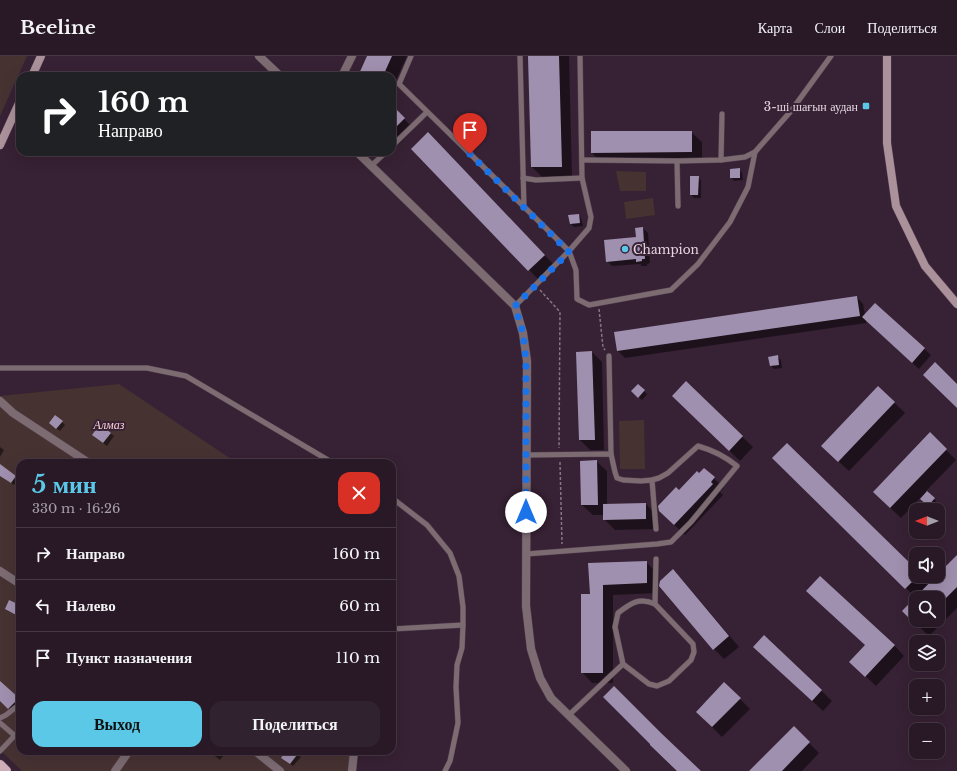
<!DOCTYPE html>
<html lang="ru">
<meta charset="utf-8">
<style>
body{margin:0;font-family:"Libre Baskerville",serif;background:#31222f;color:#f1f3f6;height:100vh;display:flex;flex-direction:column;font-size:15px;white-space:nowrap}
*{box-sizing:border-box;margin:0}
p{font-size:13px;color:#a5a0a7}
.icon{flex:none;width:22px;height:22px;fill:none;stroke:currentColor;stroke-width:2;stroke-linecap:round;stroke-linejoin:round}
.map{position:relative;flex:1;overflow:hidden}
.details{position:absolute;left:16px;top:403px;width:380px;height:296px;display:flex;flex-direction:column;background:#291927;border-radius:12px;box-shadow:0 4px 16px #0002,0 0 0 1px #453844}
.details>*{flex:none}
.banner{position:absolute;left:16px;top:16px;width:380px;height:84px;border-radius:12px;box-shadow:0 4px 16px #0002,0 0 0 1px #453844;background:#202124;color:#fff;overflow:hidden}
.needle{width:26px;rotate:270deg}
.buttons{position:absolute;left:909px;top:447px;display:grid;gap:8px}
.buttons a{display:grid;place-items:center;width:36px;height:36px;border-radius:8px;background:#291927;box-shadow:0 4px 16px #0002,0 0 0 1px #453844;font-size:20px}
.pin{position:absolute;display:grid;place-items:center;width:34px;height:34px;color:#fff;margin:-41px -17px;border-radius:50% 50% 50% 0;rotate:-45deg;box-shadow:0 0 4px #0007}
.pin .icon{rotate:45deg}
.me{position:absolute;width:44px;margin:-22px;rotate:0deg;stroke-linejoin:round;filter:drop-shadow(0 0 3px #0008)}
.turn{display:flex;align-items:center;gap:14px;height:84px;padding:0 16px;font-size:18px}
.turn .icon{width:52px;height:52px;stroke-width:2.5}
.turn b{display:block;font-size:28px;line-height:34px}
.round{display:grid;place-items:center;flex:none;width:42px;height:42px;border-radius:12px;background:#31222f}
.overview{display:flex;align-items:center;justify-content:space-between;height:68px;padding:0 16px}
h1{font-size:24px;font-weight:800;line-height:30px;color:#5ac8e6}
.primary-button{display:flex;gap:8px;margin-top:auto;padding:8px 16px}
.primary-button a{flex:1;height:46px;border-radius:12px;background:#5ac8e6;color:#111;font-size:16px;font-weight:800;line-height:46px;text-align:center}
.primary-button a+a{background:#31222f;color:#f1f3f6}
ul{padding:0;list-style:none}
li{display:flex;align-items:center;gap:12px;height:52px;padding:0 16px;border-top:1px solid #453844}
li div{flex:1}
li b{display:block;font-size:15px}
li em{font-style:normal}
header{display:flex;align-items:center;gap:24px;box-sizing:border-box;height:56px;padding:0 20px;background:#291927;border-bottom:1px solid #453844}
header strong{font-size:19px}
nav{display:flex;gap:22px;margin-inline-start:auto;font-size:14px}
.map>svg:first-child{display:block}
.green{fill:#473232}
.shadow{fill:#0007}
.building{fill:#a090af}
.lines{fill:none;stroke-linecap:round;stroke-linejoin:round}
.lane-casing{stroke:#533e50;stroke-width:6}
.street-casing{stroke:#533e50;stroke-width:9}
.secondary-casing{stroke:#533e50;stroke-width:9}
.primary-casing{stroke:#533e50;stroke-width:11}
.path{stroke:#887585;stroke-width:1.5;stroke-dasharray:3 2;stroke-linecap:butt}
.lane{stroke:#7c6c72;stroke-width:5}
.street{stroke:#7c6c72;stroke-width:8}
.secondary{stroke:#ab919a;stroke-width:8}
.primary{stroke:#cfadb9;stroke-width:10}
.route{stroke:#1a73e8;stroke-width:7;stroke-dasharray:0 12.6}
.poi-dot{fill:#5ac8e6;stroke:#372134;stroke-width:1.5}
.labels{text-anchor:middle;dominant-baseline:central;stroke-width:4;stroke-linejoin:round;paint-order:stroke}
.poi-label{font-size:12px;fill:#e4d5e1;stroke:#372134;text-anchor:end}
.park-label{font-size:12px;font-style:italic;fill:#fcd2d3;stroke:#372134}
</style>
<header>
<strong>Beeline</strong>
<nav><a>Карта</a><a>Слои</a><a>Поделиться</a></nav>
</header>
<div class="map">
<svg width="957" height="715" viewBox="0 0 957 715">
<rect width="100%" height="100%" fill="#372134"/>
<!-- green -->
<g class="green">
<polygon points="0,0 27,0 0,60"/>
<polygon points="616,115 646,116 646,135 620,135"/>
<polygon points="653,142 655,159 626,163 624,146"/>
<polygon points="119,328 237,407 20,407 20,695 348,695 352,715 22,715 0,694 0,340"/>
<polygon points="644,364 645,413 620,413 619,365"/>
</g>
<!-- shadow -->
<g class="shadow">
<polygon points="369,0 407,0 392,33 392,20 359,20"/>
<polygon points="529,0 569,0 572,120 542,121 532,111"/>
<polygon points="392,51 414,73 399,88 392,81"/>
<polygon points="691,76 702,86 702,106 602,107 592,97"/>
<polygon points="438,88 555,210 539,224 412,93"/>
<polygon points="739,113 742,117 743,124 734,125 731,121"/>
<polygon points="691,121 698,121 701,125 701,142 694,142 691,139"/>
<polygon points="578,159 581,162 583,170 574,171 571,168"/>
<polygon points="643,172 648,177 650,207 647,208 647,210 642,210 640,208 612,210 607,205 637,182"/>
<polygon points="857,241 863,248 865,259 875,248 931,299 919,313 866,264 866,267 625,302 618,295 616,276"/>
<polygon points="592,296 602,306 604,394 590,394 580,384"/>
<polygon points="777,301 781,304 782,312 774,313 771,310"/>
<polygon points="686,327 753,391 740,405 683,350"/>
<polygon points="638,329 647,338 642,344 632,335"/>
<polygon points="878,331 905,357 849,415 822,390"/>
<polygon points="62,366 65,369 60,375 53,370"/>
<polygon points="100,369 114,380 107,390 96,382"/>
<polygon points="930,378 956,404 926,435 937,446 931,453 921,443 924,440 923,439 901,462 884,446"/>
<polygon points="0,391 4,394 0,401"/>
<polygon points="773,402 916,514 916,520 922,520 930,528 957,501 957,552 929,580 903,555 916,542 916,564 938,564 938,542 916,542"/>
<polygon points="596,405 607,415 607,449 646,448 656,459 656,473 615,474 604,463 604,459 593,459 582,449"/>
<polygon points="0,413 15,420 18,423 14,429 0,419"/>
<polygon points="704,413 724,432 720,436 723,439 685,479 670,465 679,435 699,419"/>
<polygon points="646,506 657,517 657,537 613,539 613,627 592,627 582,616 591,539 589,508"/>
<polygon points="673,515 683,525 739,591 724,603 714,593"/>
<polygon points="764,581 832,645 823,655 765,601"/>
<polygon points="866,589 894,589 904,600 876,630 861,616"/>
<polygon points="0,626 20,645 20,647 12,655 1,645 0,643"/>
<polygon points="724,627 750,653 722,681 697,656"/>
<polygon points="794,672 819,697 802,715 751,715"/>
<polygon points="111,695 121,695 117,700"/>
<polygon points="208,695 227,695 220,704"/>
<polygon points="288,695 294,695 301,701 293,710 286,705"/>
</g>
<!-- building -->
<g class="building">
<polygon points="367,0 392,0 383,20 358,20"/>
<polygon points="528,0 559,0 562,111 531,111"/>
<polygon points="392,49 405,62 392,75"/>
<polygon points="591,75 692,75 692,96 591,97"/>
<polygon points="428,76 545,199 528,215 411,93"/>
<polygon points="740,112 740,122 730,122 730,113"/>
<polygon points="690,120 699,120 698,139 690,139"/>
<polygon points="579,158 580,167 570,168 568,159"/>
<polygon points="643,171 645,203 642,203 642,205 636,206 636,203 606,206 604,184 636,181 635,172"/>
<polygon points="857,240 860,260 617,295 614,276"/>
<polygon points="875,247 925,292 912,307 862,261"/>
<polygon points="592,295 595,384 579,384 576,296"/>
<polygon points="778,299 779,309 770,310 768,301"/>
<polygon points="935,306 957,328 957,352 923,319"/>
<polygon points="686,325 743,380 729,395 672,340"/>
<polygon points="638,328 645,334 638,342 631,335"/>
<polygon points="878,330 895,346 838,406 821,390"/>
<polygon points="55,359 63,365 56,373 49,367"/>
<polygon points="100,368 111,377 103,387 92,379"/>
<polygon points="930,376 947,393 890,452 873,436"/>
<polygon points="787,387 916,513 916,522 905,533 772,402"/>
<polygon points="597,404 598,449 581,449 580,405"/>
<polygon points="0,408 16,420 11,427 0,420"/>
<polygon points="704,412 715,421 711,426 713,428 674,469 659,455 658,450 676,431 679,434 697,415 699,417"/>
<polygon points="927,435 935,442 928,450 920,443"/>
<polygon points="646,447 646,463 603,464 603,448"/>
<polygon points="957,499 957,531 938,550 938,542 916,542 916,569 902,555 936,520 938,520 938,518"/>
<polygon points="647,505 647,527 603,529 603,617 581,617 581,538 590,538 588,507"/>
<polygon points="673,513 729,580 713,594 659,530 660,525"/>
<polygon points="820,520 895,589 865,621 849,606 865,589 806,535"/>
<polygon points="9,544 20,549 20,561 5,553"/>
<polygon points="764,579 822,634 812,645 753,591"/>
<polygon points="0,625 19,642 8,653 0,645"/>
<polygon points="724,626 741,642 712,671 696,656"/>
<polygon points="614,630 661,677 701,715 677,715 650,689 650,688 603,641"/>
<polygon points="794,670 810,686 782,715 749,715"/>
<polygon points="286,695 300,695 290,708 281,702"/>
</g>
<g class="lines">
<!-- lane casing -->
<g class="lane-casing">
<g id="lane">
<polyline points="411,0 399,28 569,195 515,250"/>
<polyline points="520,0 524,151"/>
<polyline points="580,0 582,122 591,161 589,172 569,195 576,214 577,243 589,249 671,234 698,208 730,166 748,131 755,96 791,55 831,0"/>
<polyline points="392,90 427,56"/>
<polyline points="582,104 677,105 721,104 745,101 755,96"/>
<polyline points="721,104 722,58"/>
<polyline points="677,105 678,150"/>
<polyline points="371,110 386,96"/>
<polyline points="523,122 536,124 582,122"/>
<polyline points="609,300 611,398"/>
<polyline points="0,312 147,312 186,320 333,407"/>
<polyline points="652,424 656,473"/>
<polyline points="392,442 427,469 450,497 459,520 463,551 463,569 392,573"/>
<path d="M526,498L657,488L671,486L691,466L737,410C726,401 712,394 698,390L668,417L659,422L652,424L641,425L623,424L617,422L615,416L611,398L526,399"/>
<polyline points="655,548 656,503"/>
<path d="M569,659L623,608L649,628L657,630L669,625L691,604L694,596L693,588L655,548C639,541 631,547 618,557L615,571L623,608"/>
<polyline points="0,662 6,659 20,648"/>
<polyline points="0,667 14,679"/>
<polyline points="0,695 20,674"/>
<polyline points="445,715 450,705 458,667 456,631 457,609 462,592 463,569"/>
</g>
</g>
<!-- street casing -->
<g class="street-casing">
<g id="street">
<polyline points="259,0 280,20"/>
<polyline points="342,20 352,0"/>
<polyline points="357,96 515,250 523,277 527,305 526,550 531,593 540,622 551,642 626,715"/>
<polyline points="0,345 13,357 89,407"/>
<polyline points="0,515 20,528"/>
<polyline points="255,695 280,715"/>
<polyline points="115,715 129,695"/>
<polyline points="352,715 354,695"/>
</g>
</g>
<!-- secondary casing -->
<g class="secondary-casing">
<g id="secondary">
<polyline points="887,0 887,87 896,150 925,210 957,248"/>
<polyline points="32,20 41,0"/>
<polyline points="0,89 20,45"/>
</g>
</g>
<!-- primary casing -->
<g class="primary-casing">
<polyline id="primary" points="0,709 6,715"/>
</g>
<!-- path -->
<g class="path">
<polyline points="540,234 560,256 559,392"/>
<polyline points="599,253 603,291 605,294"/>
<polyline points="560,406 562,488"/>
</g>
<!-- lane -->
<use href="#lane" class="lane"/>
<!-- street -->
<use href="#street" class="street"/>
<!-- secondary -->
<use href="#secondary" class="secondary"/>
<!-- primary -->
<use href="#primary" class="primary"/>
</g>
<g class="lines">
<!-- route -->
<polyline class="route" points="470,98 569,196 515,250 523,277 526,305 526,456"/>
</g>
<!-- markers -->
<g class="poi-dot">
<rect x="862" y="46" width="8" height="8" rx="2"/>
<circle cx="625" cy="193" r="4"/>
</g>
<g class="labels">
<!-- poi labels -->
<g class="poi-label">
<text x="858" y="50">3-ші шағын аудан</text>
<text x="633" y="193" text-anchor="start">Champion</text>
</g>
<!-- park labels -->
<g class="park-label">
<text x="109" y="368">Алмаз</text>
</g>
</g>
</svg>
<div class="buttons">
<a><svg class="needle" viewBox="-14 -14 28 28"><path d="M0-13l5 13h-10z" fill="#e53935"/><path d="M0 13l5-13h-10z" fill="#a5a0a7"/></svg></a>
<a><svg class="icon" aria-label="sound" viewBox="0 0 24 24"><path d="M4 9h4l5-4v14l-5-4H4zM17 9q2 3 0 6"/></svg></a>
<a><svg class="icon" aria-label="search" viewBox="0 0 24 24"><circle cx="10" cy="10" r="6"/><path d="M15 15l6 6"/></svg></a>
<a><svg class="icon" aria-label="layers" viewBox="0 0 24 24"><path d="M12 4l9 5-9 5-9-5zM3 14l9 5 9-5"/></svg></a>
<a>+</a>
<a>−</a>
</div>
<div class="pin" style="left:470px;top:98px;background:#d93025"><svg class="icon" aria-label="arrive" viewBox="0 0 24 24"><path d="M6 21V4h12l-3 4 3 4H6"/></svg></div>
<svg class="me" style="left:526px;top:456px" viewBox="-20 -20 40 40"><circle r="19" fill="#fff"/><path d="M0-13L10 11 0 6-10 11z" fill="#1a73e8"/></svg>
<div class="banner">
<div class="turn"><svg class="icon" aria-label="right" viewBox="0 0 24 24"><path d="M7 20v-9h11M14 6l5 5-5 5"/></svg><div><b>160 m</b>Направо</div></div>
</div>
<section class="details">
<div class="overview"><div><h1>5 мин</h1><p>330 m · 16:26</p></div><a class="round" style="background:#d93025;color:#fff"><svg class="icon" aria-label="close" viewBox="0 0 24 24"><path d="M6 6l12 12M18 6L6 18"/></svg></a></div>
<ul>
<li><svg class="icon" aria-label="right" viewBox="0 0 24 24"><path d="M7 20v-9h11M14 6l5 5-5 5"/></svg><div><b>Направо</b></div><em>160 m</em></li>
<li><svg class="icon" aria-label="left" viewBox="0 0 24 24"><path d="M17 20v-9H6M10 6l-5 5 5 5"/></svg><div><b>Налево</b></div><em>60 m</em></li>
<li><svg class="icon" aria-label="arrive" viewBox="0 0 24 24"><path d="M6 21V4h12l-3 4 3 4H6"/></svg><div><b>Пункт назначения</b></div><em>110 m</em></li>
</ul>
<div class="primary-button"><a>Выход</a><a>Поделиться</a></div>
</section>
</div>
